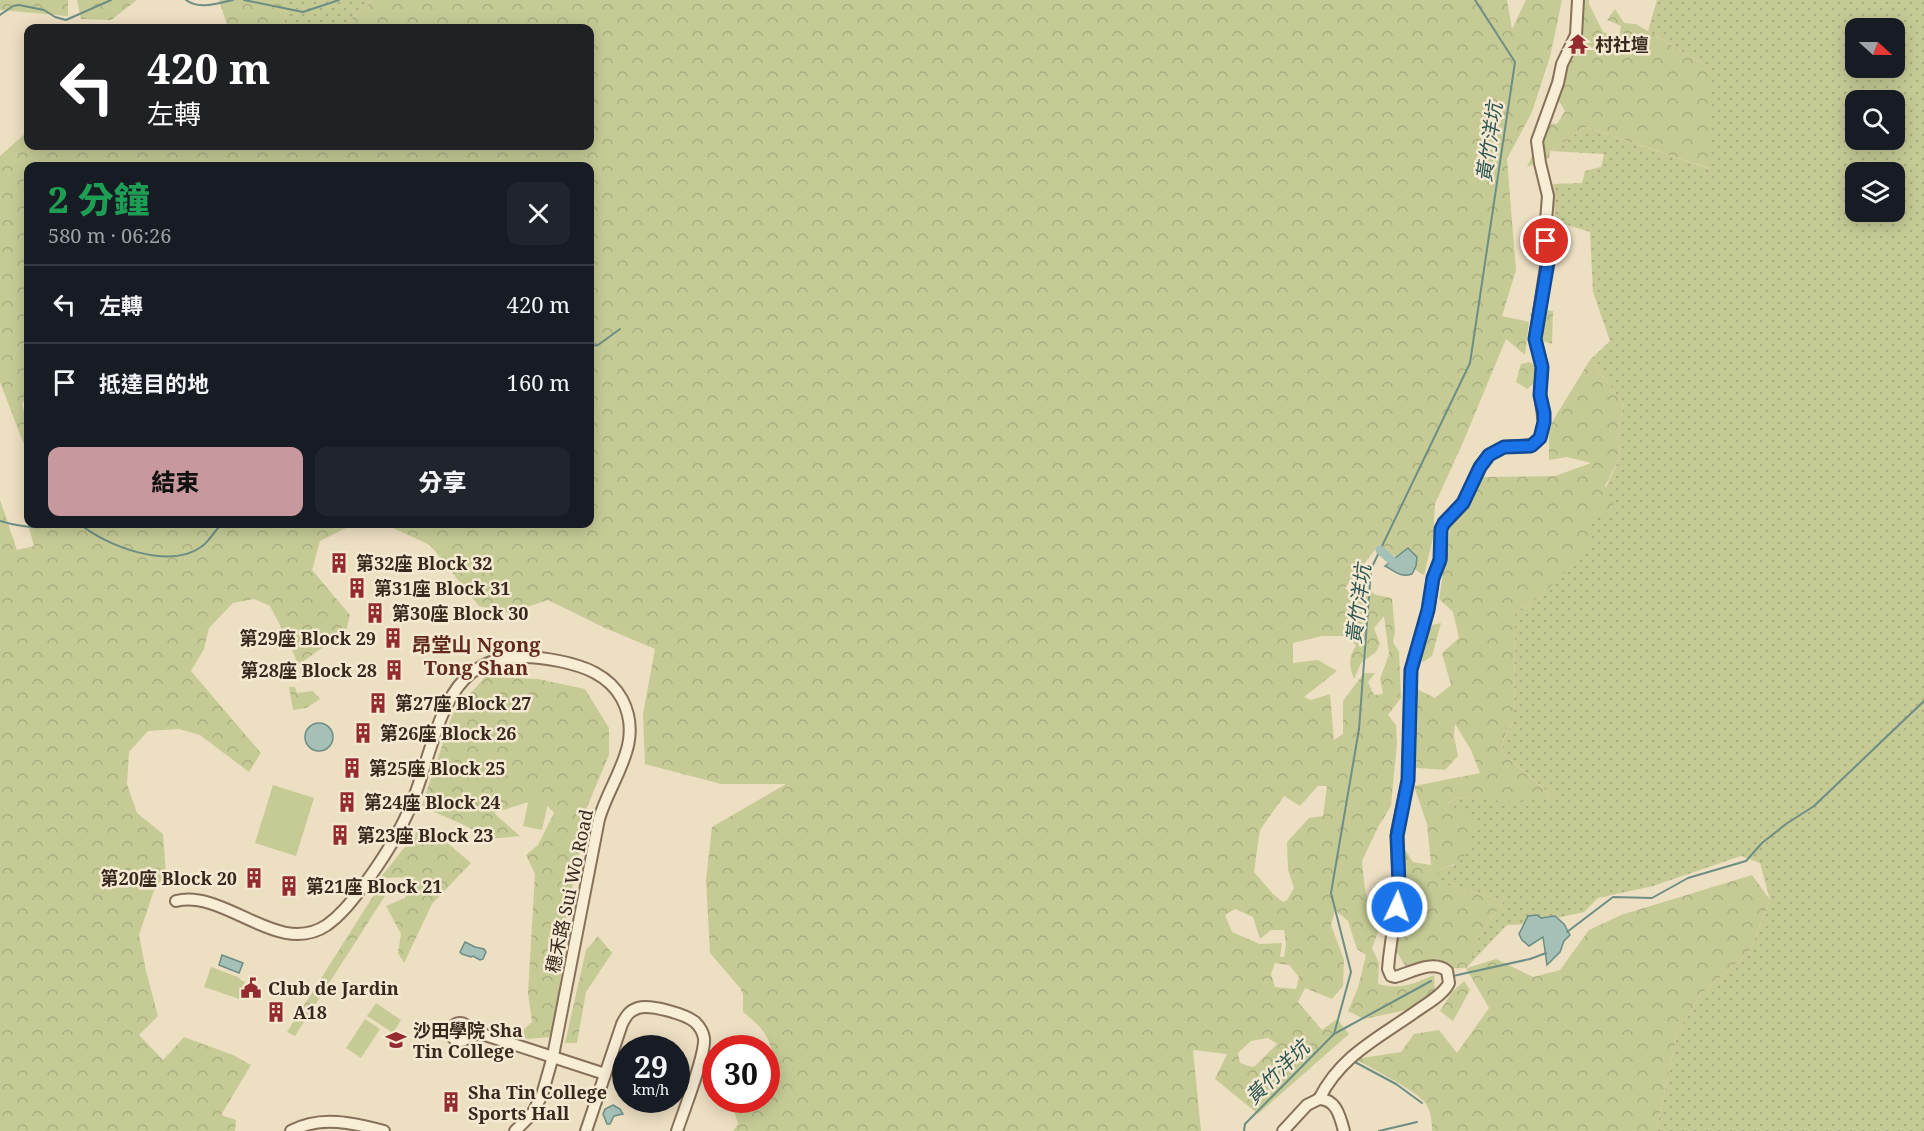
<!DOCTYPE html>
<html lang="zh-TW">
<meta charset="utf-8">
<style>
body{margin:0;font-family:"Noto Serif","Noto Sans TC",serif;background:#20242c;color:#f1f3f6;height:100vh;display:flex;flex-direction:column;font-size:22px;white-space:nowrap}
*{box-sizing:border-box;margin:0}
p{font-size:20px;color:#9ea1a6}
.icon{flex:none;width:33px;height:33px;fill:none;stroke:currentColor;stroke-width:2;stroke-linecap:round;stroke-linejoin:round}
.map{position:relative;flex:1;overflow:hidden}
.details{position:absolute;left:24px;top:162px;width:570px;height:366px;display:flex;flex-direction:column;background:#171b24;border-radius:12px;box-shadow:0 3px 15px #0003}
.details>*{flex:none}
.guide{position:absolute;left:24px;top:24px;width:570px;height:126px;border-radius:12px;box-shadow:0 3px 15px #0003;background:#202124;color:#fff;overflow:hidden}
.needle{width:39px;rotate:111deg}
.tools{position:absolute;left:1845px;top:18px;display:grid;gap:12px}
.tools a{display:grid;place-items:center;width:60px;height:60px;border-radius:12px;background:#171b24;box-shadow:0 3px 15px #0003;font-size:30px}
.speed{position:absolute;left:612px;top:1035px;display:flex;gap:12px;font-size:30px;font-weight:700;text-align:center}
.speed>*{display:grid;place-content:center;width:78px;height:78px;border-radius:50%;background:#171b24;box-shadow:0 3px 15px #0003;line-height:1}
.speed small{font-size:15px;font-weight:400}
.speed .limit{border:9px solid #d22;background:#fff;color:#111}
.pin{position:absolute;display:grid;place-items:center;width:51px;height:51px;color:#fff;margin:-26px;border:3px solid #fff;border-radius:50%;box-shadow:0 2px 6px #0007}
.me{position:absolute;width:66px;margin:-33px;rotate:3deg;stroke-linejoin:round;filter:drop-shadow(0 0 4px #0008)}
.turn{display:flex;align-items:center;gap:21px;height:126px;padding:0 24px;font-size:27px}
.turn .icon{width:78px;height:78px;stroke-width:2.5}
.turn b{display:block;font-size:42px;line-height:51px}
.round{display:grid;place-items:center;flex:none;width:63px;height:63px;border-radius:12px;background:#20242c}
.summary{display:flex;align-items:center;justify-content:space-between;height:102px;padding:0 24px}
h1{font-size:36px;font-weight:800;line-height:45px;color:#1e9e55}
.action{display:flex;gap:12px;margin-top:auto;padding:12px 24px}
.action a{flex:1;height:69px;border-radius:12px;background:#c7999c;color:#111;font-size:24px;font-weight:800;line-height:69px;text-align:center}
.action a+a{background:#20242c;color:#f1f3f6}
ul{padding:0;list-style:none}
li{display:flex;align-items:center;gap:18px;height:78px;padding:0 24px;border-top:2px solid #363941}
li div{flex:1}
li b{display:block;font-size:22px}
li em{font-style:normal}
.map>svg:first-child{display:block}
.grass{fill:url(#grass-dots);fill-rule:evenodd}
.forest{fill:url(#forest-crowns);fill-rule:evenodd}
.pitch{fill:#c6cb96}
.water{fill:#a4c0b7;stroke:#6c8e84;stroke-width:1.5}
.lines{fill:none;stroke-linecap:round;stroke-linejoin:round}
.stream{stroke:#6c8e84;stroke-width:2}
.canal{stroke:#a4c0b7;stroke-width:9}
.minor-casing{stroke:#87705a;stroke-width:14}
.minor{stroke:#f8edd5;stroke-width:10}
.route-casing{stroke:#114b97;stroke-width:15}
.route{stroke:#1a73e8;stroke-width:10}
.labels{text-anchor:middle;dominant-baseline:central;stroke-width:5;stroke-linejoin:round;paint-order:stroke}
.poi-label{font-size:18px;font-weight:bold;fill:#37291e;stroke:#f5e9d2;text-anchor:start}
.street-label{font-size:18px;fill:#37291e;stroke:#f5e9d2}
.water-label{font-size:20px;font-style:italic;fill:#2d5652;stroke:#f5e9d2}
.neighbourhood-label{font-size:20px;font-weight:bold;fill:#622a1e;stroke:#f5e9d2}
</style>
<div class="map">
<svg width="1924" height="1131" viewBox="0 0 1924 1131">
<defs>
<pattern id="grass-dots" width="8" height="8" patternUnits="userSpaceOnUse" patternTransform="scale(1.5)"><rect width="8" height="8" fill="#c6cb96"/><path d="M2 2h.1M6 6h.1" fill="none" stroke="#abae81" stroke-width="1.8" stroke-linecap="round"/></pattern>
<pattern id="forest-crowns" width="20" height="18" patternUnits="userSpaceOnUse" patternTransform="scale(1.5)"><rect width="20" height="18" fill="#c6cb96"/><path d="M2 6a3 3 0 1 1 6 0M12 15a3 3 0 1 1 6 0" fill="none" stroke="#abae81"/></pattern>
</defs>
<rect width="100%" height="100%" fill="#eddfc2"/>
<!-- grass -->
<g class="grass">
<polygon points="285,0 373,0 341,28 284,28 287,5"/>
<path d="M1657,0H1924V1131H1656L1678,1031L1702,993L1749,953L1770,900L1760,863L1741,856L1653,886L1598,898L1584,912L1530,924L1507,925L1466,968L1479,936L1504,901L1433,881L1439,870L1454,865L1446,804L1460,797L1485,799L1554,797L1502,753L1504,738L1514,722L1515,612L1541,596L1591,519L1620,457L1618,429L1624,404L1590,360L1610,341L1593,292L1590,232L1555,221L1553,184L1582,183L1585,171L1601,167L1604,154L1550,151L1586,127L1710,169L1711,69L1648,31ZM1856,28H1894V68H1856ZM1856,100H1894V140H1856ZM1856,172H1894V212H1856Z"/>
</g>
<!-- forest -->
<g class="forest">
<polygon points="0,0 68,0 68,16 0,10"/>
<polygon points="77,0 137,0 111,20 81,19"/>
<polygon points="219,0 285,0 287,5 284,28 228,28"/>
<path d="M373,0H1507L1512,29L1526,0H1562L1550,57L1532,112L1507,159L1516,270L1502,316L1529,322L1525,355L1506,339L1464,440L1435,504L1433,538L1424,575L1378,546L1345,588L1349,592L1356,595L1365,588L1376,595L1392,598L1395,632L1393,642L1399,652L1401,698L1388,715L1396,725L1397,743L1391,806L1378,827L1362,861L1365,891L1371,907L1385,910L1384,925L1378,932L1372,948L1379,963L1378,984C1401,990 1413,984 1434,975L1435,991L1411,1009L1364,1019L1348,1011L1358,988L1366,955L1357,949L1348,921L1335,910L1331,925L1344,960L1343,986L1332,999L1305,988L1298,1002L1322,1030L1337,1019L1349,1034L1258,1114L1215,1079L1227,1054L1193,1050L1201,1131H733L738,1124L734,1111L739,1100H766L767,1065L774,1061C770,1036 762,1027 743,1012V994L740,988L710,953L706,880L712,827L786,784H721L645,764L643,714L655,649L605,628L548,600L509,613L479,606L430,545L384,524H590V166H28V391L22,404L26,420H28V445L25,447L0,382V156L28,131V146H590V28H341ZM1384,616L1389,654L1380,679L1383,694L1374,695L1368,682L1375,673H1364L1343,701V734L1334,740L1330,694L1311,700L1304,697L1337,671L1318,660L1293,663V643L1322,636H1347L1356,646C1348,657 1349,666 1354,679L1361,663L1376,652L1380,644L1374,628ZM1318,786H1327L1323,816L1309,818L1287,842L1288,870L1294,888L1287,900L1283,902L1273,894L1254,872L1260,830L1284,796L1300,806ZM1235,909L1253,917L1260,939L1271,930H1284L1286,944L1284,957H1280L1282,943L1260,944L1232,932L1225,915ZM1275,963L1289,965L1299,977L1296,989L1275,987L1271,974ZM1268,1038L1277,1044L1255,1066L1252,1067L1240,1063L1238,1053L1251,1041Z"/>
<polygon points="1572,0 1589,0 1589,4 1603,32 1619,37 1621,26 1607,20 1615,9 1624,23 1636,24 1711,69 1711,169 1586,127 1550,151 1549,158 1527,167 1537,145 1537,122 1557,124 1565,111 1550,86 1571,26"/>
<polygon points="1542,310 1553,311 1552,344 1543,341 1529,345 1534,340 1530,313"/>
<path d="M1590,360L1624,404L1618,429L1620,457L1605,486L1616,510L1591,519L1588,549L1541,596L1515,612L1514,722L1504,737L1502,753L1555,798L1513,802L1460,797L1447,803L1476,821C1468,849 1469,861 1439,870L1434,881L1504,901L1479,936L1467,968L1496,959L1533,977L1560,970L1589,930L1621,915L1752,875L1770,900L1749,953L1702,993L1678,1031L1656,1131H1432C1432,1122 1431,1112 1426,1104C1419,1092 1369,1067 1355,1059L1401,1052L1414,1034L1439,1030L1457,1053L1489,1008L1466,968L1408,970L1396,951L1399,840L1413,862L1431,865L1427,824L1414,786L1480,773L1471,750L1455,724L1454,736L1458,756L1445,770L1404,767L1415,688L1435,698L1451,685L1442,653L1459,638L1453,612L1439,599L1452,517L1478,477L1555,476L1591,463L1567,457L1549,460V427Z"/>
<polygon points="1530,362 1546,374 1527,389 1516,382 1521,364"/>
<polygon points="0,500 17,550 34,546 26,516 28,514 28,524 354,524 320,541 312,570 350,615 346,631 298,665 290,644 270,606 254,599 233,603 209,628 204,649 191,671 261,753 249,772 200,735 179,729 148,731 129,752 127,784 137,813 163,834 166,873 153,893 139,935 146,971 158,1016 139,1035 163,1060 184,1037 233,1055 251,1065 221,1115 236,1120 235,1131 0,1131"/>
<polygon points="1441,623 1432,656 1423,662 1416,643 1422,627"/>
<path d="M485,677L538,679L585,689L609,728V755L584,814L579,855L567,911L560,986L551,1037L527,1039L517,1035L532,1022L528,993L535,874L526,855L538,845L554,813L541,798L494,813L520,836L488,839C468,824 443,818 422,805L453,713Z"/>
<polygon points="289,687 295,687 297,693 313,691 320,699 306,708 293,710"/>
<polygon points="420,828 432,830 471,863 432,904 404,963 398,953 401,934 386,906 405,898 415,877 380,878"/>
<polygon points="377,890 385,896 295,1036 287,1032"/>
<polygon points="598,936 612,953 586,992 577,1043 565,1043 586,950"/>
<polygon points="1464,981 1470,990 1453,1021 1440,1011 1452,992"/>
</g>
<!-- pitch -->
<g class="pitch">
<polygon points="273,785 314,798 296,856 255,843"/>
<polygon points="531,790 550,794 542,830 523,826"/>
<polygon points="211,967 238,977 241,980 245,982 239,999 204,987"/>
<polygon points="376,1003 401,1020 393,1033 367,1016"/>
<polygon points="365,1019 380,1029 361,1058 346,1048"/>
</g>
<!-- water -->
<g class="water">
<path d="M1408,548L1417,557L1416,566L1412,574C1400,578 1395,571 1385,566Z"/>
<circle cx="319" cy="737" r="14"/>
<polygon points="1537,915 1541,918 1555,916 1564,924 1570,935 1564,941 1560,952 1547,965 1543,937 1529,946 1522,940 1519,934 1528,916"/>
<polygon points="465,942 475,947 484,949 486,952 483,959 480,960 473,956 471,957 462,954 460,952"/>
<polygon points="222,955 243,963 239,973 219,965"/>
<polygon points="613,1105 620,1109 623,1114 614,1116 610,1124 607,1124 603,1114 605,1109"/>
</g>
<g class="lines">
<!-- stream -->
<g class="stream">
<path d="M186,0C199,10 218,3 233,0"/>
<polyline points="244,0 303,12 339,0"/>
<polyline points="0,15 13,6 19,5 44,10 55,17 66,20 111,0"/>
<polyline points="590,346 598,345 620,329"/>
<path d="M0,521C17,526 40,530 57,524"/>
<path d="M80,524C106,546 169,570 201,547C209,542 214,531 222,524"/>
<polyline points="1567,932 1613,897 1652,898 1688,878 1746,861 1762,843 1786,824 1814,806 1924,701"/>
<polyline points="1453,976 1530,959 1546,953"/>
<polyline points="1334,1034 1431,981"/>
<polyline points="1353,1061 1396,1084 1422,1103"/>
<polyline points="1244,1131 1245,1124 1334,1034 1351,972 1331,893 1359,729 1371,569 1470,363 1515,62 1475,0"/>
<polyline points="1379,1131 1417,1122"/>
</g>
<!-- canal -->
<polyline class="canal" points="1380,550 1401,569"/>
<!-- minor casing -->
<g class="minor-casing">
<g id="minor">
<path d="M176,901C226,889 278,958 327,925C341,915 351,902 361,889C382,861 399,835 412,803C443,723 443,637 559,661C584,666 609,675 622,699C645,743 611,778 599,819L553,1056L542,1095L532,1114L515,1131"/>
<circle cx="460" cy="1032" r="9"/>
<polyline points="469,1033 485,1035 605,1074"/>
<path d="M1319,1099C1342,1054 1379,1038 1418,1010C1428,1003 1444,994 1449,983L1447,971C1433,959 1410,973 1395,977L1391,976L1388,969L1389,958L1399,884L1397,832L1408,780L1411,670L1428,610L1433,578L1441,557V529L1444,523L1463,503L1480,467L1489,455L1504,447L1533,445L1540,438L1544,422L1540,395L1542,367L1535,339L1548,253L1545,233L1548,196L1540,163L1537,141L1558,83L1562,64L1576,35L1578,0"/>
<path d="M1319,1099C1336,1099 1340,1116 1344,1131"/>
<path d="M291,1131C321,1115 353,1123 384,1131"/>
<path d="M586,1131L622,1024C626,1016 629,1011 638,1008C650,1004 685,1014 695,1022C699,1026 703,1032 704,1038C706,1054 683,1113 677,1131"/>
<polyline points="1283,1131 1307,1105 1319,1099"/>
</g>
</g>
<!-- minor -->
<use href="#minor" class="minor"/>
</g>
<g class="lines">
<!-- route casing -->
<g class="route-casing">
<polyline id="route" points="1397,907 1399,884 1397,836 1408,780 1411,670 1428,610 1433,578 1440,560 1441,529 1444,523 1463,503 1480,467 1489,455 1504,447 1531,446 1540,438 1544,422 1544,413 1540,395 1542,367 1535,339 1548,262 1546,241"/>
</g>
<!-- route -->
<use href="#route" class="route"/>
</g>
<!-- icons -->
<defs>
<g id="temple-bare" transform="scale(1.62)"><path d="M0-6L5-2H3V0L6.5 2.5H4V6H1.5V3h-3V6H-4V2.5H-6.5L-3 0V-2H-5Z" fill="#942b2f" stroke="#f5e9d2" stroke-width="2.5" paint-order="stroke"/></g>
<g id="building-bare" transform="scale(1.62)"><path d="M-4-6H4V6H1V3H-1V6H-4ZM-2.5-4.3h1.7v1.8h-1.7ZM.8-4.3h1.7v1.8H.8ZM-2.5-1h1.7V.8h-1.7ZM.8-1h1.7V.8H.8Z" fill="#942b2f" stroke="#f5e9d2" stroke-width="2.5" paint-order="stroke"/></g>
<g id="civic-bare" transform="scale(1.62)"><path d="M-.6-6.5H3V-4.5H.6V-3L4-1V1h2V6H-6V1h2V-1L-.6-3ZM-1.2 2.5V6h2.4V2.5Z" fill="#942b2f" stroke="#f5e9d2" stroke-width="2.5" paint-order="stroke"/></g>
<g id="school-bare" transform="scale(1.62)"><path d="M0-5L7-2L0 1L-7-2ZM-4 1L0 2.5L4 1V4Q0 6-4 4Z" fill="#942b2f" stroke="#f5e9d2" stroke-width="2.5" paint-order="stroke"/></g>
</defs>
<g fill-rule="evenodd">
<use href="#temple-bare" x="1578" y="44"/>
<use href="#building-bare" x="339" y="563"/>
<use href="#building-bare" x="357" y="588"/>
<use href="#building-bare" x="375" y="613"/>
<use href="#building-bare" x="393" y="638"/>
<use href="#building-bare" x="394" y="670"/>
<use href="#building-bare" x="378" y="703"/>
<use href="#building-bare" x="363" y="733"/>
<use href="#building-bare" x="352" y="768"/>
<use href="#building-bare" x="347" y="802"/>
<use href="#building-bare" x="340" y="835"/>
<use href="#building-bare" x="254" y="878"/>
<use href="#building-bare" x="289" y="886"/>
<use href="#civic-bare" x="251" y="988"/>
<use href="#building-bare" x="276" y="1012"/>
<use href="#school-bare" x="396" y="1040"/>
<use href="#building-bare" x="451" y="1102"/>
</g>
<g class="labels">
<!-- poi labels -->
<g class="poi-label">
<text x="1595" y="44">村社壇</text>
<text x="356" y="563">第32座 Block 32</text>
<text x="374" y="588">第31座 Block 31</text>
<text x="392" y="613">第30座 Block 30</text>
<text x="376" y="638" text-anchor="end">第29座 Block 29</text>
<text x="377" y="670" text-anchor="end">第28座 Block 28</text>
<text x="395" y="703">第27座 Block 27</text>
<text x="380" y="733">第26座 Block 26</text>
<text x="369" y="768">第25座 Block 25</text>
<text x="364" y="802">第24座 Block 24</text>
<text x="357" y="835">第23座 Block 23</text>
<text x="237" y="878" text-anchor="end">第20座 Block 20</text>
<text x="306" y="886">第21座 Block 21</text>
<text x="268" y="988">Club de Jardin</text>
<text x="293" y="1012">A18</text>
<text x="413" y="1030">沙田學院 Sha<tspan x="413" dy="21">Tin College</tspan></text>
<text x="468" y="1092">Sha Tin College<tspan x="468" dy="21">Sports Hall</tspan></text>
</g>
<!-- street labels -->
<g class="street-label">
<text transform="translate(569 891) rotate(-78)">穗禾路 Sui Wo Road</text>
</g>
<!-- water labels -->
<g class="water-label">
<text transform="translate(1489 142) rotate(-82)">黃竹洋坑</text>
<text transform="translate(1358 604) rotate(-83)">黃竹洋坑</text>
<text transform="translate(1277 1072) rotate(-45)">黃竹洋坑</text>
</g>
<!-- neighbourhood labels -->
<g class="neighbourhood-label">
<text x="476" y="644">昂堂山 Ngong<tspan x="476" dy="23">Tong Shan</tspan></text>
</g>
</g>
</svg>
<div class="tools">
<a><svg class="needle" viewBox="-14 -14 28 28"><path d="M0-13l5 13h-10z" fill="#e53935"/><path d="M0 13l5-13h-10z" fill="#9ea1a6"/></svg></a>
<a><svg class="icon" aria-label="search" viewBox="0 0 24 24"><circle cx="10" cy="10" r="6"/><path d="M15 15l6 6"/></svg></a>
<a><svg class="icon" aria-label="layers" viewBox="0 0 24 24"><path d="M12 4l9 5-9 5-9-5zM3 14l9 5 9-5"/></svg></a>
</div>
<div class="speed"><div>29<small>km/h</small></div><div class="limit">30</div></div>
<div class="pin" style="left:1546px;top:241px;background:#d93025"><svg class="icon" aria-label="arrive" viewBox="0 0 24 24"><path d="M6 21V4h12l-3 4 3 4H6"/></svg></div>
<svg class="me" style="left:1397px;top:907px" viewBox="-20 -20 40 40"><circle r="17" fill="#1a73e8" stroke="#fff" stroke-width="3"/><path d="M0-11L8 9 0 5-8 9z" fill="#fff"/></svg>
<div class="guide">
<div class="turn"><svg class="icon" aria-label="left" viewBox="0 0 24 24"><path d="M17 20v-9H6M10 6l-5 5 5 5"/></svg><div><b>420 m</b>左轉</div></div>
</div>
<section class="details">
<div class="summary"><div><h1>2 分鐘</h1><p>580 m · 06:26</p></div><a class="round"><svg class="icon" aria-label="close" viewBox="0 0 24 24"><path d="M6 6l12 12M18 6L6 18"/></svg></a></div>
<ul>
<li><svg class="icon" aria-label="left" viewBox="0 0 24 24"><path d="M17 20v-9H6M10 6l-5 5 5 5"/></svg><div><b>左轉</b></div><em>420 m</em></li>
<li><svg class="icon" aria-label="arrive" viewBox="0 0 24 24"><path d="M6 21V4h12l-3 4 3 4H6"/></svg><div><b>抵達目的地</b></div><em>160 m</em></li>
</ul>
<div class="action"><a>結束</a><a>分享</a></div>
</section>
</div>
